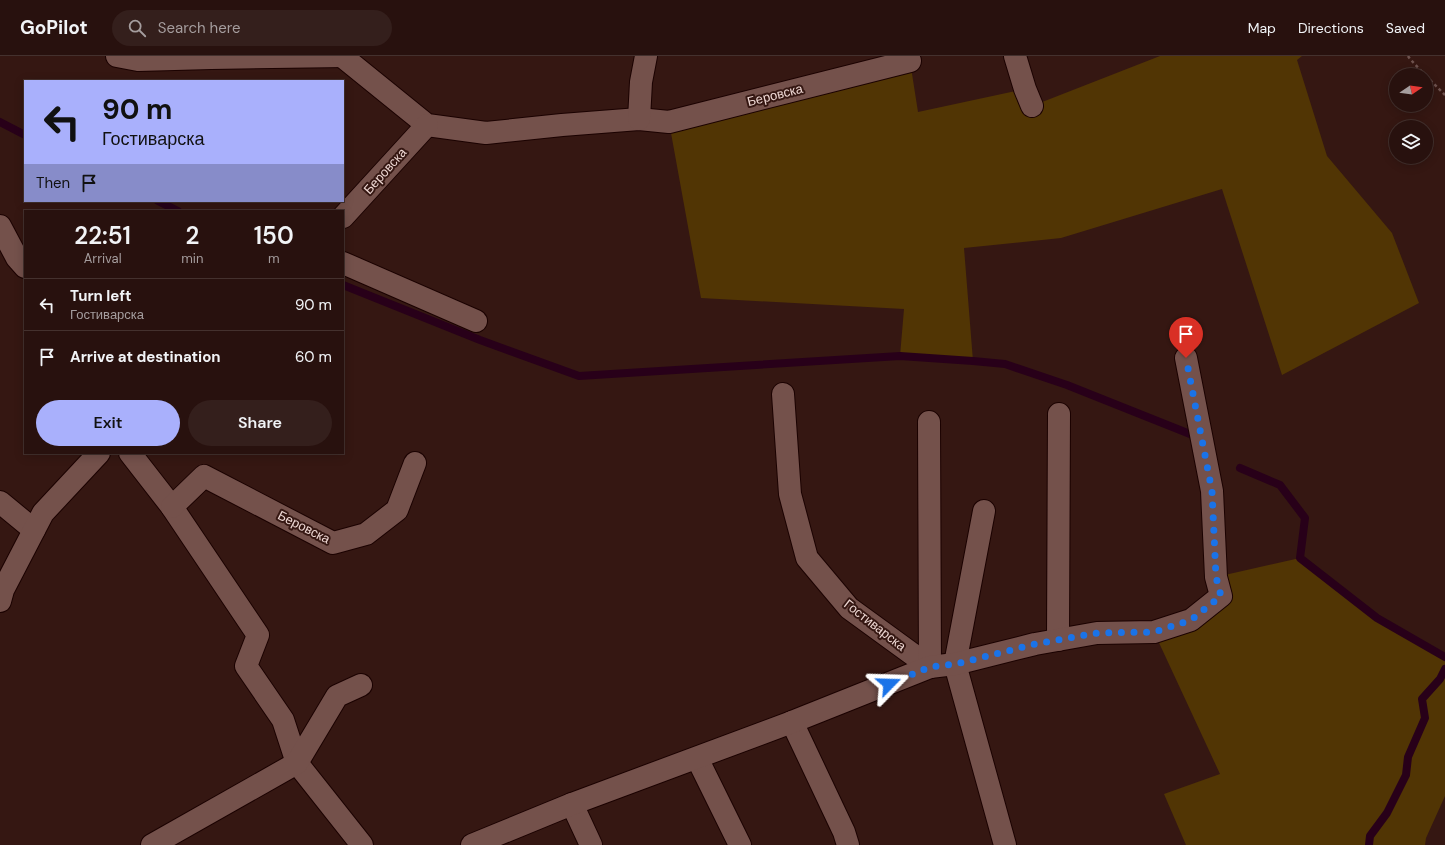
<!DOCTYPE html>
<meta charset="utf-8">
<style>
body{margin:0;font-family:"DM Sans",sans-serif;background:#341f1c;color:#f1f3f6;height:100vh;display:flex;flex-direction:column;font-size:15px;white-space:nowrap}
*{box-sizing:border-box;margin:0}
p{font-size:13px;color:#a59d9e}
.icon{flex:none;width:22px;height:22px;fill:none;stroke:currentColor;stroke-width:2;stroke-linecap:round;stroke-linejoin:round}
.map{position:relative;flex:1;overflow:hidden}
.details{position:absolute;left:24px;top:154px;width:320px;height:244px;display:flex;flex-direction:column;background:#28110e;border-radius:0px;box-shadow:0 2px 10px #0003,0 0 0 1px #44312e}
.details>*{flex:none}
.banner{position:absolute;left:24px;top:24px;width:320px;height:122px;border-radius:0px;box-shadow:0 2px 10px #0003,0 0 0 1px #44312e;background:#a9b0fc;color:#111;overflow:hidden}
.needle{width:26px;rotate:77deg}
.controls{position:absolute;left:1389px;top:12px;display:grid;gap:8px}
.controls a{display:grid;place-items:center;width:44px;height:44px;border-radius:50%;background:#28110e;box-shadow:0 2px 10px #0003,0 0 0 1px #44312e;font-size:20px}
.pin{position:absolute;display:grid;place-items:center;width:34px;height:34px;color:#fff;margin:-41px -17px;border-radius:50% 50% 50% 0;rotate:-45deg;box-shadow:0 0 4px #0007}
.pin .icon{rotate:45deg}
.me{position:absolute;width:44px;margin:-22px;rotate:68deg;stroke-linejoin:round;filter:drop-shadow(0 0 3px #0008)}
.turn{display:flex;align-items:center;gap:14px;height:84px;padding:0 12px;font-size:18px}
.turn .icon{width:52px;height:52px;stroke-width:2.5}
.turn b{display:block;font-size:28px;line-height:34px}
.then{display:flex;align-items:center;height:38px;padding:0 12px;background:#0003;gap:8px;font-size:15px}
.eta{display:flex;justify-content:space-evenly;align-items:center;height:68px;text-align:center}
.eta b{font-size:24px;font-weight:600;line-height:28px}
.button{display:flex;gap:8px;margin-top:auto;padding:8px 12px}
.button a{flex:1;height:46px;border-radius:24px;background:#a9b0fc;color:#111;font-size:16px;font-weight:600;line-height:46px;text-align:center}
.button a+a{background:#341f1c;color:#f1f3f6}
ul{padding:0;list-style:none}
li{display:flex;align-items:center;gap:12px;height:52px;padding:0 12px;border-top:1px solid #44312e}
li div{flex:1}
li b{display:block;font-size:15px}
li em{font-style:normal}
header{display:flex;align-items:center;gap:24px;box-sizing:border-box;height:56px;padding:0 20px;background:#28110e;border-bottom:1px solid #44312e}
header strong{font-size:19px}
nav{display:flex;gap:22px;margin-inline-start:auto;font-size:14px}
.search{width:280px;height:36px;background:#341f1c;display:flex;align-items:center;gap:10px;box-sizing:border-box;padding:0 14px;border-radius:22px;color:#a59d9e;font-size:15px}
.map>svg:first-child{display:block}
.green{fill:#513504}
.lines{fill:none;stroke-linecap:round;stroke-linejoin:round}
.stream{stroke:#280019;stroke-width:8}
.minor-casing{stroke:#1b0201;stroke-width:24}
.path{stroke:#6f534f;stroke-width:2.5;stroke-dasharray:3 3;stroke-linecap:butt}
.minor{stroke:#74514b;stroke-width:22}
.route{stroke:#1a73e8;stroke-width:7;stroke-dasharray:0 12.6}
.labels{text-anchor:middle;dominant-baseline:central;stroke-width:4;stroke-linejoin:round;paint-order:stroke}
.street-label{font-size:13px;fill:#efd9d5;stroke:#351712}
</style>
<header>
<strong>GoPilot</strong>
<div class="search"><svg class="icon" aria-label="search" viewBox="0 0 24 24"><circle cx="10" cy="10" r="6"/><path d="M15 15l6 6"/></svg>Search here</div>
<nav><a>Map</a><a>Directions</a><a>Saved</a></nav>
</header>
<div class="map">
<svg width="1445" height="789" viewBox="0 0 1445 789">
<rect width="100%" height="100%" fill="#351712"/>
<!-- green -->
<g class="green">
<polygon points="1160,0 1302,0 1297,4 1327,100 1392,177 1419,247 1282,319 1222,133 1061,182 964,192 973,305 900,300 904,253 701,242 669,66 910,5 918,56 1025,33 1032,50"/>
<polygon points="1300,502 1377,562 1445,601 1445,740 1426,782 1425,789 1186,789 1164,738 1220,718 1154,576 1221,540 1216,521"/>
</g>
<g class="lines">
<!-- stream -->
<g class="stream">
<polyline points="0,66 25,79"/>
<polyline points="158,145 178,155"/>
<polyline points="343,229 480,284 579,320 900,300 973,305 1005,308 1067,329 1195,380"/>
<polyline points="1240,412 1280,429 1305,462 1300,502 1377,562 1445,601"/>
<polyline points="1369,789 1370,780 1387,757 1406,719 1408,701 1425,662 1422,643 1440,623 1445,613"/>
</g>
<!-- minor casing -->
<g class="minor-casing">
<g id="minor">
<polyline points="117,0 138,4 211,2 346,0"/>
<polyline points="1015,0 1025,33 1032,50"/>
<polyline points="343,1 427,69 486,77 562,69 639,63 669,66 910,5"/>
<polyline points="639,63 641,26 646,0"/>
<polyline points="343,161 427,69"/>
<polyline points="0,170 17,202 25,211"/>
<polyline points="343,207 476,265"/>
<polyline points="783,338 790,438 807,502 849,552 930,611"/>
<polyline points="929,366 930,611"/>
<polyline points="130,397 172,451 258,579 246,610 283,664 297,707 362,789"/>
<polyline points="0,446 34,474"/>
<polyline points="172,451 204,420 333,487 366,478 397,454 415,407"/>
<polyline points="984,455 955,608 1005,789"/>
<polyline points="0,545 3,534 43,457 99,397"/>
<polyline points="1058,584 1059,358"/>
<polyline points="792,666 844,776 848,789"/>
<polyline points="697,702 740,789"/>
<polyline points="572,748 591,789"/>
<polyline points="152,789 297,707 337,640 361,629"/>
<polyline points="472,789 572,748 792,666 930,611 955,608 1035,588 1097,577 1154,576 1191,564 1221,540 1216,521 1212,435 1186,302"/>
</g>
</g>
<!-- path -->
<g class="path">
<polyline points="1408,0 1410,3 1425,19"/>
<polyline points="1426,20 1445,39"/>
</g>
<!-- minor -->
<use href="#minor" class="minor"/>
</g>
<g class="lines">
<!-- route -->
<polyline class="route" points="889,628 930,611 956,608 1035,588 1097,577 1154,576 1191,564 1221,540 1216,521 1212,435 1186,302"/>
</g>
<g class="labels">
<!-- street labels -->
<g class="street-label">
<text transform="translate(775 39) rotate(-14)">Беровска</text>
<text transform="translate(385 115) rotate(-48)">Беровска</text>
<text transform="translate(304 471) rotate(27)">Беровска</text>
<text transform="translate(875 569) rotate(38)">Гостиварска</text>
</g>
</g>
</svg>
<div class="controls">
<a><svg class="needle" viewBox="-14 -14 28 28"><path d="M0-13l5 13h-10z" fill="#e53935"/><path d="M0 13l5-13h-10z" fill="#a59d9e"/></svg></a>
<a><svg class="icon" aria-label="layers" viewBox="0 0 24 24"><path d="M12 4l9 5-9 5-9-5zM3 14l9 5 9-5"/></svg></a>
</div>
<div class="pin" style="left:1186px;top:302px;background:#d93025"><svg class="icon" aria-label="arrive" viewBox="0 0 24 24"><path d="M6 21V4h12l-3 4 3 4H6"/></svg></div>
<svg class="me" style="left:889px;top:628px" viewBox="-20 -20 40 40"><path d="M0-17L14 15 0 8-14 15z" fill="#1a73e8" stroke="#fff" stroke-width="4"/></svg>
<div class="banner">
<div class="turn"><svg class="icon" aria-label="left" viewBox="0 0 24 24"><path d="M17 20v-9H6M10 6l-5 5 5 5"/></svg><div><b>90 m</b>Гостиварска</div></div>
<div class="then">Then<svg class="icon" aria-label="arrive" viewBox="0 0 24 24"><path d="M6 21V4h12l-3 4 3 4H6"/></svg></div>
</div>
<section class="details">
<div class="eta">
<div><b>22:51</b><p>Arrival</p></div>
<div><b>2</b><p>min</p></div>
<div><b>150</b><p>m</p></div>
</div>
<ul>
<li><svg class="icon" aria-label="left" viewBox="0 0 24 24"><path d="M17 20v-9H6M10 6l-5 5 5 5"/></svg><div><b>Turn left</b><p>Гостиварска</p></div><em>90 m</em></li>
<li><svg class="icon" aria-label="arrive" viewBox="0 0 24 24"><path d="M6 21V4h12l-3 4 3 4H6"/></svg><div><b>Arrive at destination</b></div><em>60 m</em></li>
</ul>
<div class="button"><a>Exit</a><a>Share</a></div>
</section>
</div>
